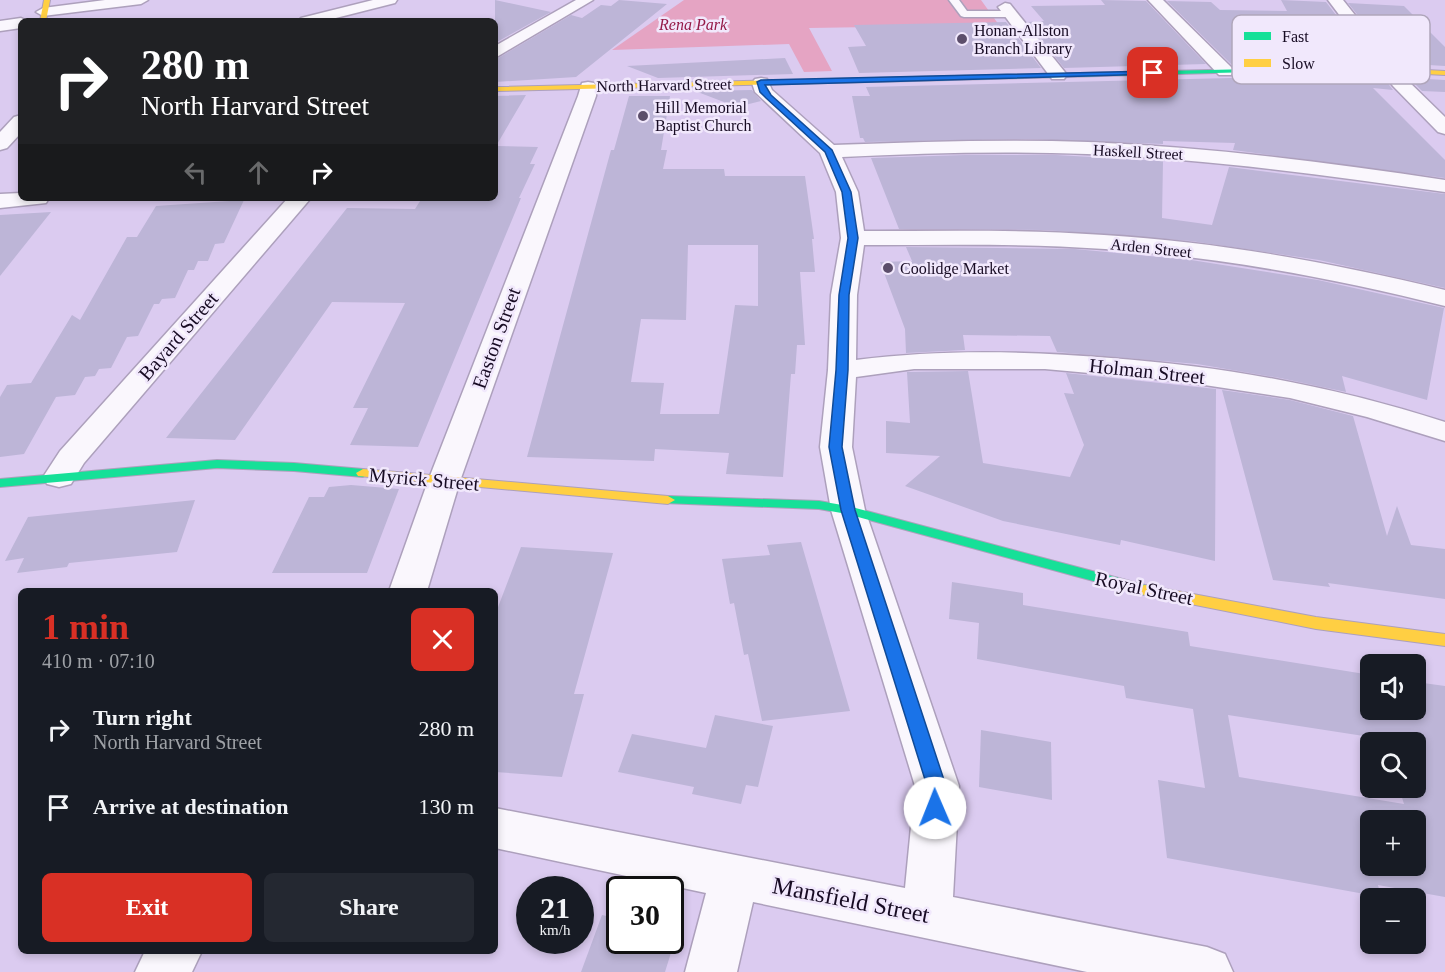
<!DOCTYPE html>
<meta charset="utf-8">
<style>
body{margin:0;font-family:Georgia,serif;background:#242831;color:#f1f3f6;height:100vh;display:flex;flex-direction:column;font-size:22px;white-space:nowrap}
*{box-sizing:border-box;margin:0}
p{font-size:20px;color:#9ea1a6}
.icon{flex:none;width:33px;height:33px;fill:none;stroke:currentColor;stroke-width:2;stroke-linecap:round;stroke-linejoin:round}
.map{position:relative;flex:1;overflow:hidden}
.drawer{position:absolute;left:18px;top:588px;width:480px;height:366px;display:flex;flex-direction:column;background:#171b24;border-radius:9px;box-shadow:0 3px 9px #0003}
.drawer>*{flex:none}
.hud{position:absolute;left:18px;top:18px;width:480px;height:183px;border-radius:9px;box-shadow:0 3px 9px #0003;background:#202124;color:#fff;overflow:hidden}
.fabs{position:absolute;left:1360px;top:654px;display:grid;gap:12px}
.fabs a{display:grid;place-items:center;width:66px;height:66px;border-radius:9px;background:#171b24;box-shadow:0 3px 9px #0003;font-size:30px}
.speed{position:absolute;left:516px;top:876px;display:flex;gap:12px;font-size:30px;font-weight:700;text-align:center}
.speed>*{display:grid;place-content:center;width:78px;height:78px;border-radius:50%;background:#171b24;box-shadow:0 3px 9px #0003;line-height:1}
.speed small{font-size:15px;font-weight:400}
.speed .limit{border:3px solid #111;border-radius:9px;background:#fff;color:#111}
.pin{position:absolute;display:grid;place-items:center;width:51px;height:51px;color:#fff;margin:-26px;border-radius:12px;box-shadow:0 3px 9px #0006}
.me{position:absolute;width:66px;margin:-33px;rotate:359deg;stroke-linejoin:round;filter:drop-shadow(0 0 4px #0008)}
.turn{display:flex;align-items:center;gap:21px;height:126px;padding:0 24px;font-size:27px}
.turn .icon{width:78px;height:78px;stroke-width:2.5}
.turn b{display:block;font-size:42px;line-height:51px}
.lanes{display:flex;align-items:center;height:57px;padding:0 24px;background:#0003;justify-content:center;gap:30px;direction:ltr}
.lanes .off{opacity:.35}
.round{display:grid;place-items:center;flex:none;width:63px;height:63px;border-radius:9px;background:#242831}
.summary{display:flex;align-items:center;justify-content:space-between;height:102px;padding:0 24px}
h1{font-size:36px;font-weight:700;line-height:45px;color:#d93025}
.cta{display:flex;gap:12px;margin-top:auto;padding:12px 24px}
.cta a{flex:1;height:69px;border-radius:9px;background:#d93025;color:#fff;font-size:24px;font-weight:700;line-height:69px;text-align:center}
.cta a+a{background:#242831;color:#f1f3f6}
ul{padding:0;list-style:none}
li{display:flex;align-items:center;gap:18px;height:78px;padding:0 24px}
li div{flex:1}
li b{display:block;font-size:22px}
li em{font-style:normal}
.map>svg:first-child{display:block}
.green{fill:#e5a4c3}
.building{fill:#bdb5d7;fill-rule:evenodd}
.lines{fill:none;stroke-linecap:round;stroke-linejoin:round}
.lane-casing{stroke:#ada0bc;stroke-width:3}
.street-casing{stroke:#ada0bc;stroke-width:3}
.fast-casing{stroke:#ada0bc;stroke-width:2}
.slow-casing{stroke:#ada0bc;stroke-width:2}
.lane{fill:#faf7fd;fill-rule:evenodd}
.street{fill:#faf7fd;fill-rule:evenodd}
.fast{fill:#16e098;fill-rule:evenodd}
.slow{fill:#ffcf43;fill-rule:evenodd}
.route{fill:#1a73e8;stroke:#114b97;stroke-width:1.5}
.poi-dot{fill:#5c4e6b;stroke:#f1e8fc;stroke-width:2}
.labels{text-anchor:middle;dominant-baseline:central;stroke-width:5;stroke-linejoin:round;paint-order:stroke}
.far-park-label{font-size:16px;font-style:italic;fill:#951a48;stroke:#f1e8fc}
.far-poi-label{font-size:16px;fill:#170b23;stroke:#f1e8fc;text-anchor:start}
.far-street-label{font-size:16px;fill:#170b23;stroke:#f1e8fc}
.street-label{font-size:20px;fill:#170b23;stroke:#f1e8fc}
.near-street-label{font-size:24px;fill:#170b23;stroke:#f1e8fc}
.key{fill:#f1e8fc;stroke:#b0a6bb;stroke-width:1.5}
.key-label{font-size:16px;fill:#170b23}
</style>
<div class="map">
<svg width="1445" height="972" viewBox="0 0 1445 972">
<rect width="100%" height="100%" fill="#dbcbf0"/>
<!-- green -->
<polygon class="green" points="684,0 981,0 999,25 809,28 832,71 804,72 789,44 612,50"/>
<!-- building -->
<g class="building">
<polygon points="495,0 551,12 495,43"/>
<polygon points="619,0 667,4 576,77 495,82 495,60 571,15 582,18 601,5 611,6"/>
<polygon points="1101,0 1146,1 1206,64 1064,68 1027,22 1044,21 1031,6 1105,5"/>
<polygon points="1281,0 1326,2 1372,62 1231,64 1167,1 1211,2 1220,10 1287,11"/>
<polygon points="1348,3 1404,6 1445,47 1445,66 1396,63"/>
<polygon points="1006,22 1041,68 859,73 848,47 866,46 854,25"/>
<polygon points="785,58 793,74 658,78 627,66"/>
<polygon points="1351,75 1383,77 1393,90 1373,88 1445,160 1445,178 1233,150 1235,143 1163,141 1163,144 1025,139 865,142 863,138 860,138 852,96 870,96 866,87"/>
<polygon points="1409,78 1445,80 1445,92 1422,91"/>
<polygon points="752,90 761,101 737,107 695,91"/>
<polygon points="526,95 496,146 538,147 530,164 535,164 519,198 521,198 418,447 350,445 368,408 353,408 405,303 332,302 235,440 166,438 347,208 415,209 422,198 495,198 495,96"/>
<path d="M629,96H670L661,150H667L663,169H724L725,176H805L814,239H812L815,272H800L805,345H797L795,374H791L783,477L726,474L729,453L655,449L654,461L527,457L611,150H614ZM688,245H758V306L735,305L719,414H660L664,383L631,382L641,319L686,320Z"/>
<polygon points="965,155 1056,155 1163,161 1162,218 1212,225 1229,167 1445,194 1445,288 1319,260 1191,241 1044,230 899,229 871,158"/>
<polygon points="244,200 224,243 215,244 208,261 198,261 194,270 188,270 175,298 162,299 159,304 154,304 138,336 127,337 111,368 99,369 95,376 85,377 75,395 56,397 24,454 0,457 0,397 7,385 31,383 72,315 80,320 127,237 137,237 156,206"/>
<polygon points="51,212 0,276 0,215"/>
<polygon points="906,247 1075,249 1191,260 1318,280 1444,308 1427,400 1342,376 1346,392 1280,378 1197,364 1057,352 1050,336 963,335 965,350 906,353 905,329 880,262 912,261"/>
<polygon points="968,371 983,463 1070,477 1084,445 1064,393 1074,394 1066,373 1216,389 1215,561 1121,540 1120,545 1003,521 905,486 940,456 886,453 886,421 910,423 907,372"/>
<polygon points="1222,390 1290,400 1353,416 1387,536 1397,506 1411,545 1445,549 1445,599 1328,583 1330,587 1273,580"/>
<polygon points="351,485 399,489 367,573 272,573 309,497 324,497 329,487"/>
<polygon points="195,500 177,552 69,563 67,567 17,573 24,558 5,561 28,517"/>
<polygon points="801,542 850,711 762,721 748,654 744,655 734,603 730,604 722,559 770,555 767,545"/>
<polygon points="521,547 613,553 574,694 584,694 562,777 495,772 495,615"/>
<path d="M952,582L1023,593V605L1188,632L1190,646L1371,675V710H1416V682L1445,686V897L1378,885L1381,897L1167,858L1158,780L1205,788L1193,709L1126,698L1124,686L977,659L979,623L949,619ZM1228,715L1383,739L1384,742H1416V788H1399L1404,804L1239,777ZM1371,820H1416V866H1371Z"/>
<polygon points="715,715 773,726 758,787 746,785 741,804 692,794 694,787 618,772 632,734 706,748"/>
<polygon points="981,730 1051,742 1052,800 979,787"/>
<polygon points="602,915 620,919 620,940 670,940 670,931 677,933 665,972 581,972"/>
</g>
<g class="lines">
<!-- lane casing -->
<g class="lane-casing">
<polygon id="lane" points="949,0 959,0 967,11 1010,11 1015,14 1010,17 964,17 961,16"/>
</g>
<!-- street casing -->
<g class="street-casing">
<g id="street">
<polygon points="105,0 148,0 141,4 43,16 36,12 43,8"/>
<polygon points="373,0 397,0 395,3 324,21 298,21 301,18"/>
<polygon points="576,0 593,0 495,58 495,46"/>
<polygon points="1148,0 1163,0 1231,67 1234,71 1231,75 1219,75"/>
<polygon points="1328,0 1343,0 1405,78 1445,117 1445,134 1438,132 1393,86"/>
<polygon points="1005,3 1010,4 1064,71 1067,75 1064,79 1052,79 998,7"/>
<polygon points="21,18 27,21 21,21 21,28 0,31 0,21"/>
<path d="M761,78L767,79L772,90L834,145C919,142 1004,139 1088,142C1208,147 1327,162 1445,180V192C1326,175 1207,159 1087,154C1006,151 923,153 842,157L858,192L864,231C944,231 1024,229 1104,235C1220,242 1333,263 1445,290V306C1333,278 1220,257 1105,249C1024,243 944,245 864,245L857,295L856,360C941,349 1026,351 1111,358C1228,367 1333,386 1445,422V441L1367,417L1290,398L1178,381L1045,369H914L856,377L852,447L865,510L959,786L953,897L1207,947L1225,954L1233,972H1087L753,902L737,972H685L706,893L495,848V808L905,888L915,786L831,510L820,447L828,370L831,295L841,238L836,192L820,153L755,92L752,83L755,79Z"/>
<polygon points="588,82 594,83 597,87 596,96 460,481 427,591 389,591 428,481 578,96 582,83"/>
<polygon points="21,115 21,133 7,148 0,150 0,132 14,117"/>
<polygon points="21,193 21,198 49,198 46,203 0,208 0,194"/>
<polygon points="288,198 311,198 84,463 71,484 59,487 47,484 43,477 60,451"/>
<polygon points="145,951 202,951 192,972 135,972"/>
</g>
</g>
<!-- fast casing -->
<g class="fast-casing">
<g id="fast">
<polygon points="1288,68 1290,71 912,81 908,79 912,77"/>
<polygon points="217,460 294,463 363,469 370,473 363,477 294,471 217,468 0,487 0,479"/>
<polygon points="668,496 819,501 848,506 1145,585 1150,586 1153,590 1150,594 1145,595 847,514 819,509 663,503 661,500"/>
</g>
</g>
<!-- slow casing -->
<g class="slow-casing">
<g id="slow">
<polygon points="44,0 50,0 46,21 40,21"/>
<polygon points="1351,66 1445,71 1445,75 1351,70 1288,72 1285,70 1288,68"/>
<polygon points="915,77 915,81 912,81 495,91 495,87"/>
<polygon points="363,469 668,496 675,500 668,504 358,476 356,473"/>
<polygon points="1145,585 1316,617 1445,634 1445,646 1316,629 1140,594 1137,590 1140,586"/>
</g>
</g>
<!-- lane -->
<use href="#lane" class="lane"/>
<!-- street -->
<use href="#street" class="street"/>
<!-- fast -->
<use href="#fast" class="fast"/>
<!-- slow -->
<use href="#slow" class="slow"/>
</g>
<!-- route -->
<polygon class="route" points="1153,71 1156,74 765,85 771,95 832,150 851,192 858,238 849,295 848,370 842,447 855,510 946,786 944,808 942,814 935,817 928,814 926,808 927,786 841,510 829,447 836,370 839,295 848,238 842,192 825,152 766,98 760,92 757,82 761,80"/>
<!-- markers -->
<g class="poi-dot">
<circle cx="962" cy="39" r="6"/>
<circle cx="643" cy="116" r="6"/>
<circle cx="888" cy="268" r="6"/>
</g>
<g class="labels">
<!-- far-park labels -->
<g class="far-park-label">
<text x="693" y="24">Rena Park</text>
</g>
<!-- far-poi labels -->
<g class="far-poi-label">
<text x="974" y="30">Honan-Allston<tspan x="974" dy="18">Branch Library</tspan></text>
<text x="655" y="107">Hill Memorial<tspan x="655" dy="18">Baptist Church</tspan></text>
<text x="900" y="268">Coolidge Market</text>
</g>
<!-- far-street labels -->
<g class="far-street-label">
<text transform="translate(664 85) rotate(-1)">North Harvard Street</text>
<text transform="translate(1138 152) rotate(3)">Haskell Street</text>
<text transform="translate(1151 248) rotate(6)">Arden Street</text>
</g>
<!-- street labels -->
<g class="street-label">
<text transform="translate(178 336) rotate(-49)">Bayard Street</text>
<text transform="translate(496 338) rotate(-70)">Easton Street</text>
<text transform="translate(1147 371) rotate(6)">Holman Street</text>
<text transform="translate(424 479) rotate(5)">Myrick Street</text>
<text transform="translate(1144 588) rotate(12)">Royal Street</text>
</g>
<!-- near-street labels -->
<g class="near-street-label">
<text transform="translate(851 900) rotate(11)">Mansfield Street</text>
</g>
</g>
<!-- legend -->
<rect x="1232" y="15" width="198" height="69" rx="9" class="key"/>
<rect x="1244" y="32" width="27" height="8" fill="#16e098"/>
<rect x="1244" y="59" width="27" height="8" fill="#ffcf43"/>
<g class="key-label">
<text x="1282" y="42">Fast</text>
<text x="1282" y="69">Slow</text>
</g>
</svg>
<div class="fabs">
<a><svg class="icon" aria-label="sound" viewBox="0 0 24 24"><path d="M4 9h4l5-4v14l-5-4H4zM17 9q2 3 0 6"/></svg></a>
<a><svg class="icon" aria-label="search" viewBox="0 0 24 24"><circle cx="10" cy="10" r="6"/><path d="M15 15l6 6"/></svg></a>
<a>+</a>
<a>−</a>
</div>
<div class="speed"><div>21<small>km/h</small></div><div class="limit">30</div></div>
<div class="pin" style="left:1153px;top:73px;background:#d93025"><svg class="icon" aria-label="arrive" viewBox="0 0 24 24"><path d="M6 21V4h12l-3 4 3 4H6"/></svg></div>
<svg class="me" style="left:935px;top:808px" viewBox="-20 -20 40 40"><circle r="19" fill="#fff"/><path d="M0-13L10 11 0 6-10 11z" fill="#1a73e8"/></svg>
<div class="hud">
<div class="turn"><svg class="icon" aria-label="right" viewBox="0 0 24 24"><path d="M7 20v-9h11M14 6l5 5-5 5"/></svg><div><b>280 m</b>North Harvard Street</div></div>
<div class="lanes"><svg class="icon off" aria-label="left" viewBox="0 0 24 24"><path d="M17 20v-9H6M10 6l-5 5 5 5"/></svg><svg class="icon off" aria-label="ahead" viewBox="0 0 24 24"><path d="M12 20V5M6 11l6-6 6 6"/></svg><svg class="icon" aria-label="right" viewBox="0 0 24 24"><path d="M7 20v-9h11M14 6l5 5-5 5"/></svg></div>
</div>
<section class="drawer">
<div class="summary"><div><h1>1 min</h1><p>410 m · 07:10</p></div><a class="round" style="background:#d93025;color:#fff"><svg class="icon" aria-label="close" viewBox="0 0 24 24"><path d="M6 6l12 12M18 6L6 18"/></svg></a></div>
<ul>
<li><svg class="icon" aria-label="right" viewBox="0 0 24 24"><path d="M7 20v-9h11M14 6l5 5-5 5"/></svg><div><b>Turn right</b><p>North Harvard Street</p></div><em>280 m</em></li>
<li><svg class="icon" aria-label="arrive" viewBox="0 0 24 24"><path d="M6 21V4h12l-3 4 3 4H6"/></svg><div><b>Arrive at destination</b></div><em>130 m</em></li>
</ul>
<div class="cta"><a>Exit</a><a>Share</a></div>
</section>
</div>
